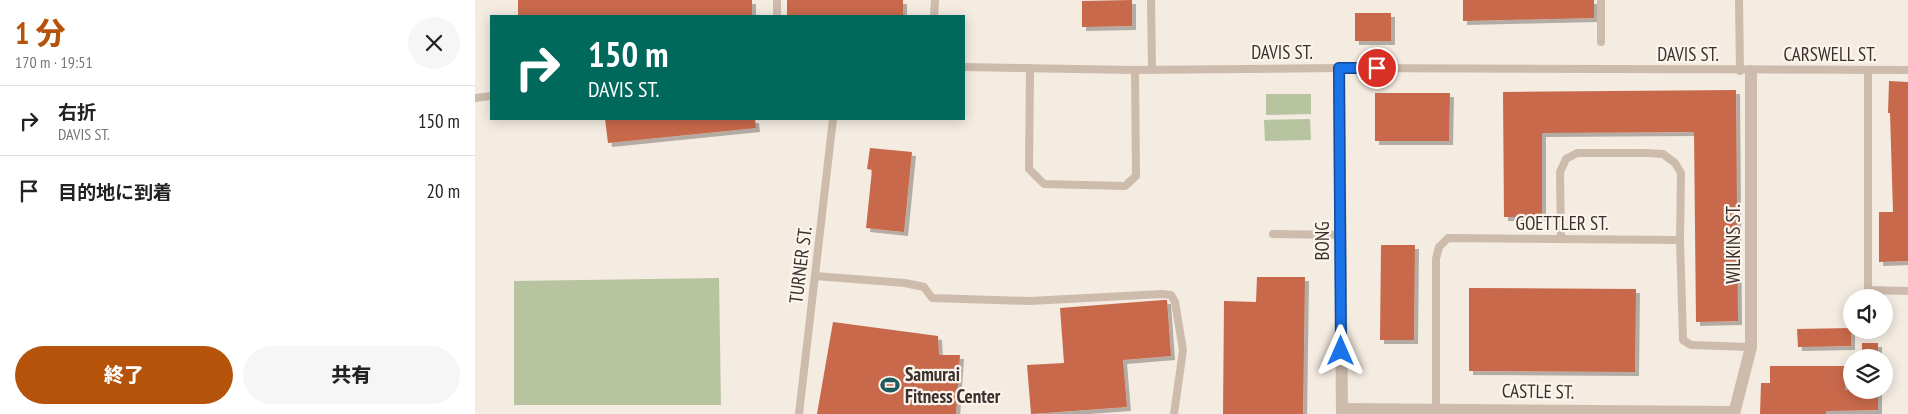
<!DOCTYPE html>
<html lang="ja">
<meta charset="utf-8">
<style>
body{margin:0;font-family:"PT Sans Narrow","Noto Sans JP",sans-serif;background:#f6f6f6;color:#222;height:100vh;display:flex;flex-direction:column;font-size:19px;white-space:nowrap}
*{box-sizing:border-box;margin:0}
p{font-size:16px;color:#767676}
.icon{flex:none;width:28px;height:28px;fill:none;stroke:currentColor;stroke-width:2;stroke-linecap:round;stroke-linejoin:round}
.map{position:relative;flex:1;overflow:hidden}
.drawer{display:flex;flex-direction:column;background:#fff;width:475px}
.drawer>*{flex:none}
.guide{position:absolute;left:15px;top:15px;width:475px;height:105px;border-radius:0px;box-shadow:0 2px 12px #0003;background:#00695c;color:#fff;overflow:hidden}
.buttons{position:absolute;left:1368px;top:289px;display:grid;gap:10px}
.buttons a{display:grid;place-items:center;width:50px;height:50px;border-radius:50%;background:#fff;box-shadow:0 2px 12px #0003;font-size:25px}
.pin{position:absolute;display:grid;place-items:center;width:42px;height:42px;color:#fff;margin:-21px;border:2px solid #fff;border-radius:50%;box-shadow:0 1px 5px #0007}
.me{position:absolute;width:55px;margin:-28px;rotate:0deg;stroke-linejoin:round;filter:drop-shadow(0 0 4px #0008)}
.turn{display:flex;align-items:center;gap:18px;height:105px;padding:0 15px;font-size:22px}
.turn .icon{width:65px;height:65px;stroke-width:2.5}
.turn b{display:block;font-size:35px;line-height:42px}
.round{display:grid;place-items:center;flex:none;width:52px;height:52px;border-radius:26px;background:#f6f6f6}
.summary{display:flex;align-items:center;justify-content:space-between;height:85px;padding:0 15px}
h1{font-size:30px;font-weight:800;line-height:38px;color:#b45309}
.primary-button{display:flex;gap:10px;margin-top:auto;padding:10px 15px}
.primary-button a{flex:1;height:58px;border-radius:30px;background:#b45309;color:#fff;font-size:20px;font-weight:800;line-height:58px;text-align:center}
.primary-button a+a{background:#f6f6f6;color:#222}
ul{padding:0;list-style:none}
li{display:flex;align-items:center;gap:15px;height:70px;padding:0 15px;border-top:1px solid #e0e0e0}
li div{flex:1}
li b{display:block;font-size:19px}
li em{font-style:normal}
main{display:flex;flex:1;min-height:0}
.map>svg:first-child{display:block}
.green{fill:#b8c4a0}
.building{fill:#c8694b;filter:url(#shadow)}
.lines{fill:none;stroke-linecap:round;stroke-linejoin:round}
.lane{stroke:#cdbbac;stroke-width:8}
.street{stroke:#cdbbac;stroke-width:12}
.route-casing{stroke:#114b97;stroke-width:12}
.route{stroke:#1a73e8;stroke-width:9}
.labels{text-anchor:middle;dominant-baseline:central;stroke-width:4.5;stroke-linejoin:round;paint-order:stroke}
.street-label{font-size:19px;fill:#3b302b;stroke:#fbf5ee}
.poi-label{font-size:19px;font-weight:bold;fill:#3b302b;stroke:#fbf5ee;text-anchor:start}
</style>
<main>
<section class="drawer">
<div class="summary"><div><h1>1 分</h1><p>170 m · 19:51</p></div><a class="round"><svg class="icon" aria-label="close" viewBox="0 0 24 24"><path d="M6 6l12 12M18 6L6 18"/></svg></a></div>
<ul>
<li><svg class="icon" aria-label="right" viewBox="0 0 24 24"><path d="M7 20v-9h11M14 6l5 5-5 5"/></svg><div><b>右折</b><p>DAVIS ST.</p></div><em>150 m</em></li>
<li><svg class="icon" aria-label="arrive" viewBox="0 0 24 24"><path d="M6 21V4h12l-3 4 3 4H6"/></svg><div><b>目的地に到着</b></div><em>20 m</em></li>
</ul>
<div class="primary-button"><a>終了</a><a>共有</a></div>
</section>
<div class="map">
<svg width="1433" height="414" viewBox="0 0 1433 414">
<defs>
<filter id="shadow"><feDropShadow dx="4" dy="4" stdDeviation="0" flood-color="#0004"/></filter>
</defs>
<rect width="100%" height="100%" fill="#f4ebe1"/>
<!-- green -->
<g class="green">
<polygon points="791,94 836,94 836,114 791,115"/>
<polygon points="835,119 836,140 790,141 789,120"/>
<polygon points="244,278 246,405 39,405 39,281"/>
</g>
<!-- building -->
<g class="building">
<rect x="43" y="0" width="234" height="16"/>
<rect x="312" y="0" width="116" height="16"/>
<polygon points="657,0 657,26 607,27 607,1"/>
<polygon points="988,0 1119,0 1119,18 988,21"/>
<rect x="880" y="13" width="36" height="28"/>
<polygon points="1414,81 1433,82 1433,261 1404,262 1404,212 1418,212 1415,113 1413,113"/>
<polygon points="1261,90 1263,321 1221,322 1219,132 1067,133 1067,217 1029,217 1028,92"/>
<polygon points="900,93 975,93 974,141 900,141"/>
<polygon points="130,119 280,119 281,128 133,143"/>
<polygon points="395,148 437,152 429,232 391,228 397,170 392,169"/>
<polygon points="906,245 940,245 939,340 905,340"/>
<polygon points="782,277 830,277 828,414 748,414 749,301 781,302"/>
<polygon points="994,288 1161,289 1160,372 994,371"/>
<polygon points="688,300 692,300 696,356 648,360 652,407 556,414 552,365 589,363 585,308"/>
<polygon points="358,322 463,336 464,355 485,355 481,414 342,414"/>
<polygon points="1376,328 1376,346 1323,347 1322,329"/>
<rect x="1387" y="343" width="16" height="15"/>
<polygon points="1295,366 1370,366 1370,390 1403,390 1403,410 1351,411 1351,414 1285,414 1286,383 1295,383"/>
</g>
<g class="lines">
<!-- lane -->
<g class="lane">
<polyline points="302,0 302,16"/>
<polyline points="676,0 677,69"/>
<polyline points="1126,0 1126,42"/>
<polyline points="1264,0 1265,71"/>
<polyline points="459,16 460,0"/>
<polyline points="489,67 660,70 864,68 1433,70"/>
<polyline points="555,68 554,169 569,184 650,186 661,176 660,70"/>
<polyline points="1393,70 1393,290 1433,291"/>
<polyline points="0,98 16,96"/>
<polyline points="798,234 866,235"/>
<polyline points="1086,239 1085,172 1091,159 1102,153 1170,153 1188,154 1200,163 1206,173 1205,240"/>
<polyline points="340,276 430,283 449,287 457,298 555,301 687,294 696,295 700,302 708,350 699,414"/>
<polyline points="961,409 961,259 964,247 973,238 1205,240 1208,340 1216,345 1276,347"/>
<polyline points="324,414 358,119"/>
</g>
<!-- street -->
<g class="street">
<polyline points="864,68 867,414"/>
<polyline points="867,409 1259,412"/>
<polyline points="1259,414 1276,347 1276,71"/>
</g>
</g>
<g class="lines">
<!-- route casing -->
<g class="route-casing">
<polyline id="route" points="866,351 864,68 902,68"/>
</g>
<!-- route -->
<use href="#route" class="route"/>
</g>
<!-- icons -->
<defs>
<g id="stadium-bare" transform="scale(1.5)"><path d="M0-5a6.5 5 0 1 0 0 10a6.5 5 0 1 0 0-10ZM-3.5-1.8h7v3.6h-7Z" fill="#1f5a5e" stroke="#fbf5ee" stroke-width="2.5" paint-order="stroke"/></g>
</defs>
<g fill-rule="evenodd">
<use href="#stadium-bare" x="415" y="385"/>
</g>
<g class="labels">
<!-- street labels -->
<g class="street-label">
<text x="807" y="52">DAVIS ST.</text>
<text x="1213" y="54">DAVIS ST.</text>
<text x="1355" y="54">CARSWELL ST.</text>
<text x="1087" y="223">GOETTLER ST.</text>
<text transform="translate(847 241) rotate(-90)">BONG</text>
<text transform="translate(1258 244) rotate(-90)">WILKINS ST.</text>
<text transform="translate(325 265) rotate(-83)">TURNER ST.</text>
<text transform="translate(1063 391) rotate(1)">CASTLE ST.</text>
</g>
<!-- poi labels -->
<g class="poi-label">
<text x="430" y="374">Samurai<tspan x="430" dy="22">Fitness Center</tspan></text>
</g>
</g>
</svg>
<div class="buttons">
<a><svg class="icon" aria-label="sound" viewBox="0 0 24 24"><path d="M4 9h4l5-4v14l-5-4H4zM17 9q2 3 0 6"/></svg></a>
<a><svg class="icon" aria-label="layers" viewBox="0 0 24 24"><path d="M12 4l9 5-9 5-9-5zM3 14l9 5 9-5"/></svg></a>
</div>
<div class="pin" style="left:902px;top:68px;background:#d93025"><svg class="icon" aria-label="arrive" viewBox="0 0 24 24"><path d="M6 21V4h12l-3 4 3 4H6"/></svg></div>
<svg class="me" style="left:866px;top:351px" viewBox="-20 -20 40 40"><path d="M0-17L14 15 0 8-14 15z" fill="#1a73e8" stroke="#fff" stroke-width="4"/></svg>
<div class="guide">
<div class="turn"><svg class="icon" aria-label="right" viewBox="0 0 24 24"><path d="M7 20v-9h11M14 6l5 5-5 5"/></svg><div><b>150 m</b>DAVIS ST.</div></div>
</div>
</div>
</main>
